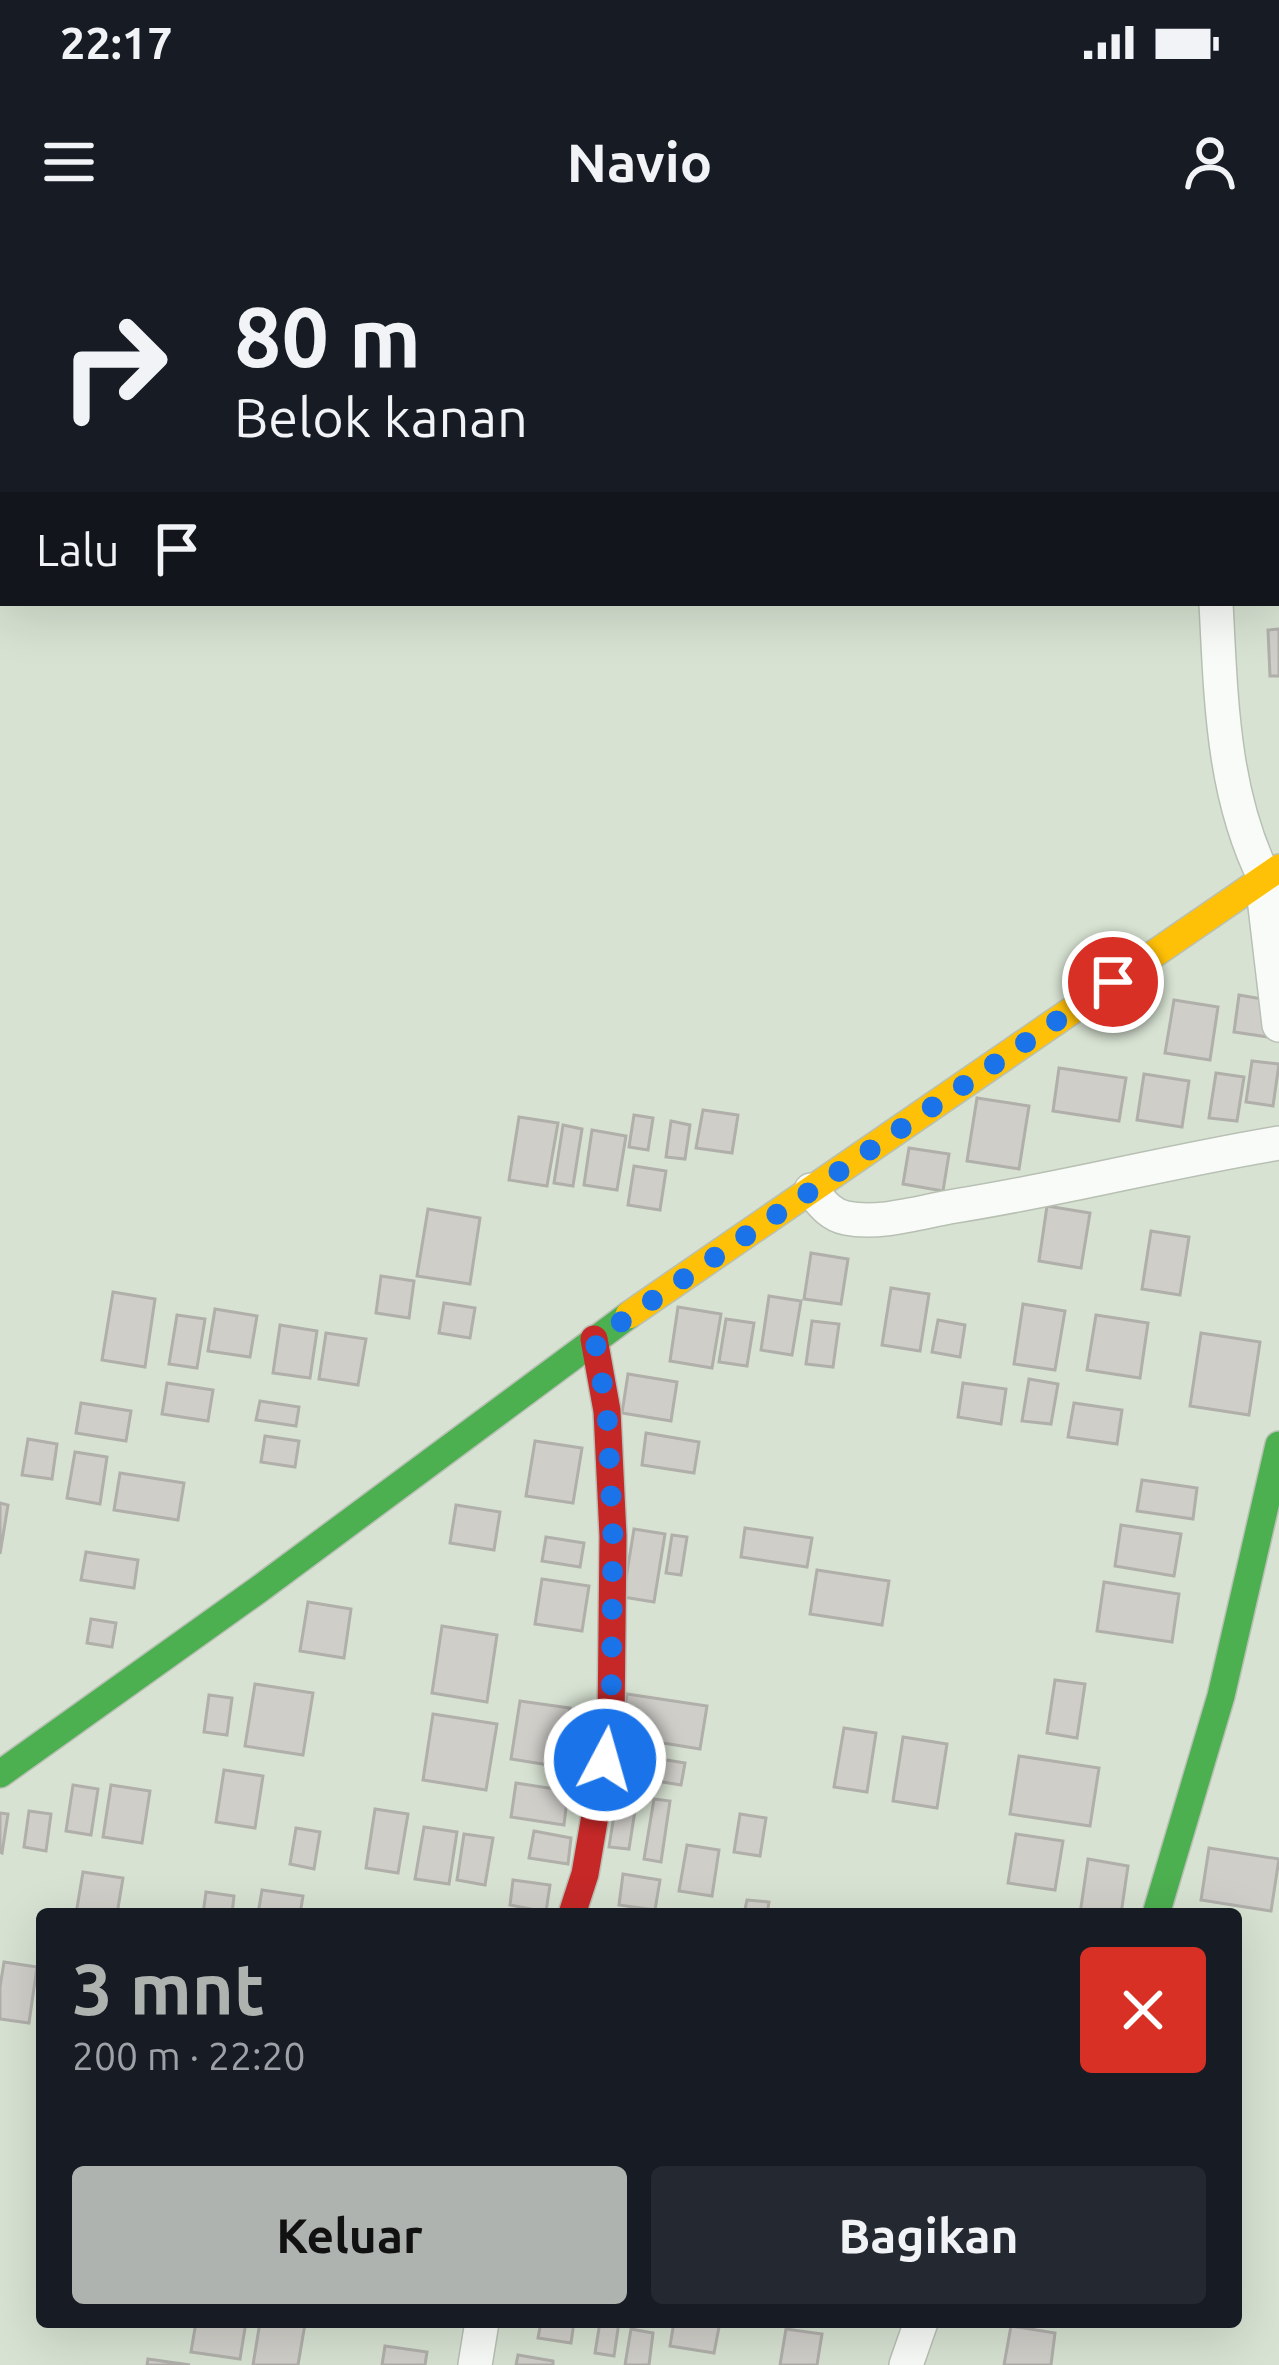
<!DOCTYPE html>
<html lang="id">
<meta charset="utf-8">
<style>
body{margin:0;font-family:Ubuntu,sans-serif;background:#242831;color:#f1f3f6;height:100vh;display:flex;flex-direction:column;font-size:45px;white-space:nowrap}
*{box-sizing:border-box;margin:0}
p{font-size:39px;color:#9ea1a6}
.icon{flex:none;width:66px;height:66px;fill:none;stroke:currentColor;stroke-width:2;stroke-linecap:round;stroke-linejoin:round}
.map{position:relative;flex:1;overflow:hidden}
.sheet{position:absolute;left:36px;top:1668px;width:1206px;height:420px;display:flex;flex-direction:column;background:#171b24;border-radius:12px;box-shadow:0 12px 48px #0002}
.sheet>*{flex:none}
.hud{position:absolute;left:0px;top:0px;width:1281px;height:366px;box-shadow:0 12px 48px #0002;background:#171b24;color:#f1f3f6;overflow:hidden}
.pin{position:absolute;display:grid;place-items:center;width:102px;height:102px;color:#fff;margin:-51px;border:6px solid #fff;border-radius:50%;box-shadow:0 3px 12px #0007}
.me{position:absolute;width:132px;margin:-66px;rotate:6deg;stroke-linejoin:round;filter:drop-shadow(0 0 9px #0008)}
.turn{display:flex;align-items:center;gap:42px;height:252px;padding:0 36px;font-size:54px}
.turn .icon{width:156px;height:156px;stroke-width:2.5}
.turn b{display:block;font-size:84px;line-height:102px}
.then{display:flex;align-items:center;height:114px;padding:0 36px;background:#0003;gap:24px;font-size:45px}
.round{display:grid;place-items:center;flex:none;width:126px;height:126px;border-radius:12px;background:#242831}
.overview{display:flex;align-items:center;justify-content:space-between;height:204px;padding:0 36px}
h1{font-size:72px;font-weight:700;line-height:90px;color:#aeb3af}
.cta{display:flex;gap:24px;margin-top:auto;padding:24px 36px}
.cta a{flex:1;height:138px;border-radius:12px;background:#aeb3af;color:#111;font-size:48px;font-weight:700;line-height:138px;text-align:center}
.cta a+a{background:#242831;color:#f1f3f6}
.status{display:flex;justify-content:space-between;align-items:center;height:84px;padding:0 60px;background:#171b24;direction:ltr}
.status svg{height:33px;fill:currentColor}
header{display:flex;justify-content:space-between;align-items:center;height:156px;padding:0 36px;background:#171b24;font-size:54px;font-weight:700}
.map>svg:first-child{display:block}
.building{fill:#d0cec9;stroke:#b0afaa;stroke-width:3}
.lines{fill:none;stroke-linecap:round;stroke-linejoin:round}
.street-casing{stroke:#b8c0b4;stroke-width:36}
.fast-casing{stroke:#b8c0b4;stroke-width:30}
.slow-casing{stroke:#b8c0b4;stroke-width:30}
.jam-casing{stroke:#b8c0b4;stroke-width:30}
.street{stroke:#f9fbf8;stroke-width:33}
.fast{stroke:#4caf50;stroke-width:27}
.slow{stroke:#ffc107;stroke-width:27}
.jam{stroke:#c62828;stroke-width:27}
.route{stroke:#1a73e8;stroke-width:21;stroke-dasharray:0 37.8}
</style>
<div class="status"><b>22:17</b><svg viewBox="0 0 49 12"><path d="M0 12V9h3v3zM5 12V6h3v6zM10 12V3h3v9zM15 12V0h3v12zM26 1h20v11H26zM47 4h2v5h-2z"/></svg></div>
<header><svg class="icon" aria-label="menu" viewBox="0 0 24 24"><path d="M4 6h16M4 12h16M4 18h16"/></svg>Navio<svg class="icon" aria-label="person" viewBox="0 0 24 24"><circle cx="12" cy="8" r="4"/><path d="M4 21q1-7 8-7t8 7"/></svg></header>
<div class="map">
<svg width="1279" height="2125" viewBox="0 0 1279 2125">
<rect width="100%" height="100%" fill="#d7e2d2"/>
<!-- building -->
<g class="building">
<polygon points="1279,389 1279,436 1270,436 1268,390"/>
<polygon points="1239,755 1274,761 1268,797 1234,792"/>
<polygon points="1174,760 1218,767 1210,820 1165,813"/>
<polygon points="1252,821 1279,824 1273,866 1246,862"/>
<polygon points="1059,828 1126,838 1119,881 1053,871"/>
<polygon points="1216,833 1244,837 1237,881 1209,878"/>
<polygon points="1144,834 1189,841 1182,887 1137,880"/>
<polygon points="977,858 1029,866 1019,929 967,921"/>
<polygon points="703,870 738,875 732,913 696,908"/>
<polygon points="634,875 653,878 648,910 629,907"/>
<polygon points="519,877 558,883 547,946 509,940"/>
<polygon points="671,881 690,885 685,919 666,917"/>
<polygon points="563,885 582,889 573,946 554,943"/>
<polygon points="592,890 626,896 617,950 584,945"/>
<polygon points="909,908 949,914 943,951 903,944"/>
<polygon points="634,926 666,931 660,970 628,965"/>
<polygon points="1047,966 1090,973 1081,1028 1039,1021"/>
<polygon points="428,969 480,978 470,1044 417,1036"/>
<polygon points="1151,991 1189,997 1180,1055 1142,1049"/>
<polygon points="811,1013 848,1019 841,1064 804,1059"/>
<polygon points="381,1036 414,1041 409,1078 376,1073"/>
<polygon points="891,1048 929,1054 920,1111 882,1105"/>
<polygon points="113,1052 155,1059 145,1127 102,1120"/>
<polygon points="769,1056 801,1061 792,1115 761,1110"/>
<polygon points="444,1063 475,1068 470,1098 439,1093"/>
<polygon points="1023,1064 1065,1071 1055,1130 1014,1124"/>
<polygon points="678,1067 721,1074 712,1128 670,1121"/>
<polygon points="215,1069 257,1076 250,1117 208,1111"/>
<polygon points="177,1075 205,1079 197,1128 169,1124"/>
<polygon points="1096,1075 1148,1083 1140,1138 1087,1130"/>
<polygon points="726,1079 754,1083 747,1126 719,1122"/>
<polygon points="938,1080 965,1085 960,1117 932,1112"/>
<polygon points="812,1081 839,1084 833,1127 806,1124"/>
<polygon points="280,1085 317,1091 310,1138 273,1133"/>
<polygon points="326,1093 366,1099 358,1145 319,1139"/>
<polygon points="1201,1093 1260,1102 1249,1175 1190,1166"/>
<polygon points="628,1134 677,1142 671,1181 622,1173"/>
<polygon points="1029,1139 1058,1144 1051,1184 1022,1181"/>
<polygon points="167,1143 213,1150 208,1181 162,1174"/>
<polygon points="963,1143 1006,1149 1001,1184 958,1177"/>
<polygon points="260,1161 299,1167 296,1186 256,1180"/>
<polygon points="81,1163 131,1171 126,1201 76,1193"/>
<polygon points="1074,1163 1122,1170 1117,1204 1068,1197"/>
<polygon points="646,1193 699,1202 694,1233 642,1225"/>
<polygon points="265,1196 299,1201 295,1227 261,1222"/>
<polygon points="28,1199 57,1204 52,1239 22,1235"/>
<polygon points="535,1201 582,1208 573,1263 526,1256"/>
<polygon points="75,1212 107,1217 100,1264 67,1258"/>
<polygon points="120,1233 184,1243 178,1280 114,1270"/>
<polygon points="1142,1240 1197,1248 1193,1279 1137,1271"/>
<polygon points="0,1263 8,1265 0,1314"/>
<polygon points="456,1265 500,1272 494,1310 450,1303"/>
<polygon points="1121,1285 1181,1294 1174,1336 1115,1326"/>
<polygon points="745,1288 812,1298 807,1327 741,1317"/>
<polygon points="634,1289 665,1294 654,1362 623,1357"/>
<polygon points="672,1295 687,1297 681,1335 666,1333"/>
<polygon points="546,1297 584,1303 580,1327 542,1321"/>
<polygon points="86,1312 138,1320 134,1348 81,1340"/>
<polygon points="817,1330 889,1341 882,1385 810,1374"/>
<polygon points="542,1339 589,1346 582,1391 535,1384"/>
<polygon points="1104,1342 1179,1354 1172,1402 1097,1391"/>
<polygon points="308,1362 351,1369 344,1418 300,1411"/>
<polygon points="91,1379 116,1383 112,1407 87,1403"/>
<polygon points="442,1386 497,1395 487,1462 432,1453"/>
<polygon points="1055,1440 1085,1444 1077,1498 1047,1493"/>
<polygon points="255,1444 313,1453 303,1515 245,1506"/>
<polygon points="627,1454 707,1466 700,1509 620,1496"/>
<polygon points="209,1455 232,1458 227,1495 204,1492"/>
<polygon points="520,1461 570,1468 561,1527 511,1519"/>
<polygon points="433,1474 497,1484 486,1550 423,1540"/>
<polygon points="844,1488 876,1493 867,1552 834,1547"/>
<polygon points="903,1497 947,1504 937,1568 893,1561"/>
<polygon points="636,1515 685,1523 681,1545 632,1537"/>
<polygon points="1019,1516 1099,1528 1090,1586 1010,1574"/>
<polygon points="224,1530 263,1536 255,1588 216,1582"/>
<polygon points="516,1543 568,1551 564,1585 511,1577"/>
<polygon points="73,1545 98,1549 91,1595 66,1591"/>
<polygon points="111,1545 150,1551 142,1603 103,1597"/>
<polygon points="617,1556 637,1558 629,1609 609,1607"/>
<polygon points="654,1559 670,1561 661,1622 644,1619"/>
<polygon points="375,1569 408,1574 398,1633 366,1628"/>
<polygon points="29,1571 51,1574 46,1611 24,1607"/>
<polygon points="0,1573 8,1574 2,1613 0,1612"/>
<polygon points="740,1574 766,1578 760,1616 734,1612"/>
<polygon points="424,1587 457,1592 449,1644 415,1639"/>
<polygon points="296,1588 320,1592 314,1629 290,1624"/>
<polygon points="534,1591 571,1598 568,1624 529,1618"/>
<polygon points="464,1594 493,1598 485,1645 457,1640"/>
<polygon points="1016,1594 1063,1601 1055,1650 1008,1643"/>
<polygon points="687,1605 719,1610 712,1656 679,1651"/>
<polygon points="1209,1608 1279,1619 1271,1671 1201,1660"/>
<polygon points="1088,1619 1128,1626 1121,1674 1080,1674"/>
<polygon points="83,1632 123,1638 117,1674 76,1674"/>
<polygon points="623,1634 660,1640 655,1670 619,1665"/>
<polygon points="513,1640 550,1645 546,1672 510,1665"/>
<polygon points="262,1650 303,1656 300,1674 258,1674"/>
<polygon points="206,1652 234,1656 232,1674 203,1674"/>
<polygon points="747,1660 769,1662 767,1674 744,1674"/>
<polygon points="4,1722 37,1727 29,1783 0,1779 0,1747"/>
<polygon points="196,2082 246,2082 240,2119 191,2112"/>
<polygon points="260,2082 305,2084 298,2125 253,2125"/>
<polygon points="541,2082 574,2082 571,2103 538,2098"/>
<polygon points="600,2082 619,2082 614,2116 595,2113"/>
<polygon points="674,2082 720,2082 714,2113 670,2106"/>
<polygon points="1011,2086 1055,2093 1051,2125 1004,2125"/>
<polygon points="631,2089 653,2093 649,2125 625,2125"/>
<polygon points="786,2089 822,2094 817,2125 780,2125"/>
<polygon points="385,2106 427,2112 425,2125 382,2125"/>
<polygon points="518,2115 553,2121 553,2125 516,2125"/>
<polygon points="148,2119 190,2125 147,2125"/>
</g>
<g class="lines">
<!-- street casing -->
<g class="street-casing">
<g id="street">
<polyline points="1199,0 1199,3"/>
<path d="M1216,363C1221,457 1222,553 1265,639"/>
<polyline points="1262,641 1279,785"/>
<path d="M811,950C821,962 830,975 846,978C880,985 920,972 955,966C1063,949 1170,921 1279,903"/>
<polyline points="475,2125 482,2082"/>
<polyline points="906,2125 921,2082"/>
</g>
</g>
<!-- fast casing -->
<g class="fast-casing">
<g id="fast">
<polyline points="0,1534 258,1350 629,1075"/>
<polyline points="1156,1674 1221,1456 1279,1205"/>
</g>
</g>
<!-- slow casing -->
<g class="slow-casing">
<polyline id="slow" points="629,1075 1279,628"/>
</g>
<!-- jam casing -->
<g class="jam-casing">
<polyline id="jam" points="572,1674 585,1634 611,1482 613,1296 607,1171 594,1099"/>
</g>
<!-- street -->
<use href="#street" class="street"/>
<!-- fast -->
<use href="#fast" class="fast"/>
<!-- slow -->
<use href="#slow" class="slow"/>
<!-- jam -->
<use href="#jam" class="jam"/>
</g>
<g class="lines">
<!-- route -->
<polyline class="route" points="605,1520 611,1482 613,1296 607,1171 595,1100 1113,742"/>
</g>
</svg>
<div class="pin" style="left:1113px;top:742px;background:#d93025"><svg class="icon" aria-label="arrive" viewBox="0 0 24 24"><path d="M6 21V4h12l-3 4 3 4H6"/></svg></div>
<svg class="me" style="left:605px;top:1520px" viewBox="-20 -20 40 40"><circle r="17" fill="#1a73e8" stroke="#fff" stroke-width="3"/><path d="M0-11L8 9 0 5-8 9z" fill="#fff"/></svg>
<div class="hud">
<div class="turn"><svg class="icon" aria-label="right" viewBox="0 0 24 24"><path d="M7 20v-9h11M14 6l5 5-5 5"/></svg><div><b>80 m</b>Belok kanan</div></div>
<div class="then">Lalu<svg class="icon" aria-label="arrive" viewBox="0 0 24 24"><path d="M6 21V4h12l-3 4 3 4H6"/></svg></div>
</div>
<section class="sheet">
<div class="overview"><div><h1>3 mnt</h1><p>200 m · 22:20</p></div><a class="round" style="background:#d93025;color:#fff"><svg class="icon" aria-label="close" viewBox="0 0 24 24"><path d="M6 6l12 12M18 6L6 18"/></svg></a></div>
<div class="cta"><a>Keluar</a><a>Bagikan</a></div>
</section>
</div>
